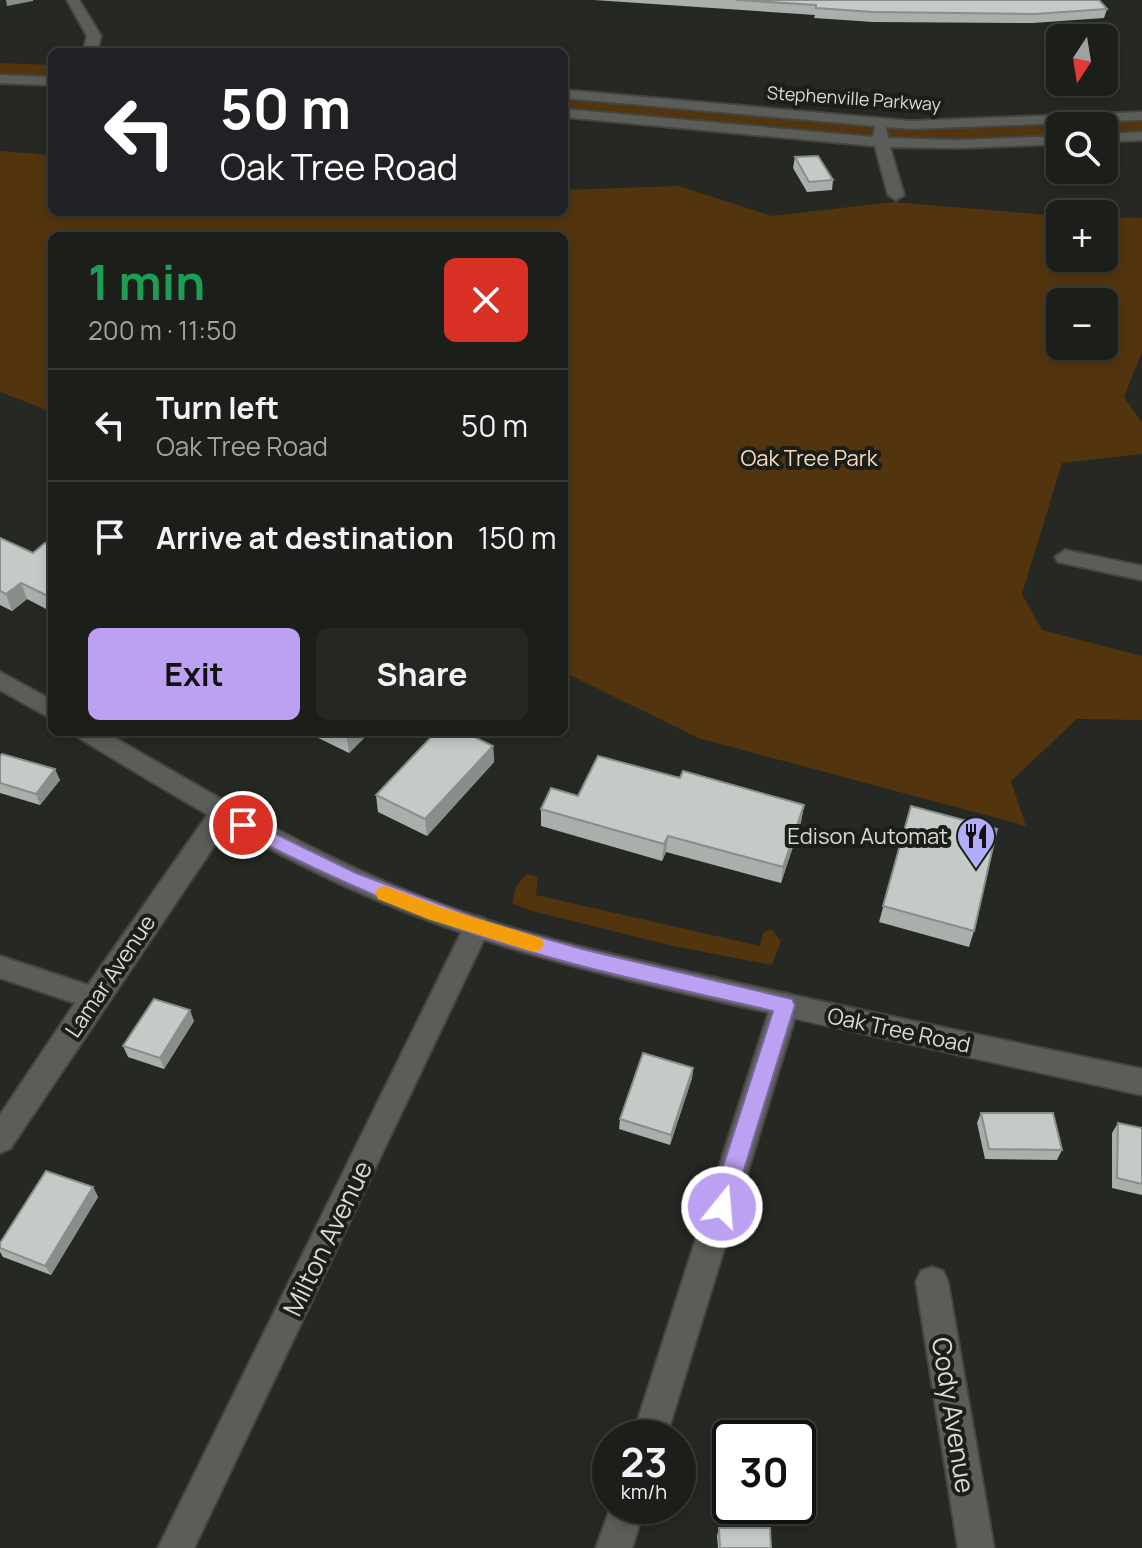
<!DOCTYPE html>
<meta charset="utf-8">
<style>
body{margin:0;font-family:Manrope,sans-serif;background:#252723;color:#f1f3f6;height:100vh;display:flex;flex-direction:column;font-size:30px;white-space:nowrap}
*{box-sizing:border-box;margin:0}
p{font-size:26px;color:#a0a2a2}
.icon{flex:none;width:44px;height:44px;fill:none;stroke:currentColor;stroke-width:2;stroke-linecap:round;stroke-linejoin:round}
.map{position:relative;flex:1;overflow:hidden}
.details{position:absolute;left:48px;top:232px;width:520px;height:504px;display:flex;flex-direction:column;background:#1c1e1a;border-radius:12px;box-shadow:0 4px 12px #0003,0 0 0 2px #3a3c39}
.details>*{flex:none}
.top-card{position:absolute;left:48px;top:48px;width:520px;height:168px;border-radius:12px;box-shadow:0 4px 12px #0003,0 0 0 2px #3a3c39;background:#202124;color:#fff;overflow:hidden}
.needle{width:52px;rotate:192deg}
.controls{position:absolute;left:1046px;top:24px;display:grid;gap:16px}
.controls a{display:grid;place-items:center;width:72px;height:72px;border-radius:12px;background:#1c1e1a;box-shadow:0 4px 12px #0003,0 0 0 2px #3a3c39;font-size:40px}
.speed{position:absolute;left:592px;top:1420px;display:flex;gap:16px;font-size:40px;font-weight:700;text-align:center}
.speed>*{display:grid;place-content:center;width:104px;height:104px;border-radius:50%;background:#1c1e1a;box-shadow:0 4px 12px #0003,0 0 0 2px #3a3c39;line-height:1}
.speed small{font-size:20px;font-weight:400}
.speed .limit{border:4px solid #111;border-radius:12px;background:#fff;color:#111}
.pin{position:absolute;display:grid;place-items:center;width:68px;height:68px;color:#fff;margin:-34px;border:4px solid #fff;border-radius:50%;box-shadow:0 2px 8px #0007}
.me{position:absolute;width:88px;margin:-44px;rotate:17deg;stroke-linejoin:round;filter:drop-shadow(0 0 6px #0008)}
.turn{display:flex;align-items:center;gap:28px;height:168px;padding:0 40px;font-size:36px}
.turn .icon{width:104px;height:104px;stroke-width:2.5}
.turn b{display:block;font-size:56px;line-height:68px}
.round{display:grid;place-items:center;flex:none;width:84px;height:84px;border-radius:12px;background:#252723}
.overview{display:flex;align-items:center;justify-content:space-between;height:136px;padding:0 40px}
h1{font-size:48px;font-weight:700;line-height:60px;color:#1e9e55}
.action{display:flex;gap:16px;margin-top:auto;padding:16px 40px}
.action a{flex:1;height:92px;border-radius:12px;background:#bca0f2;color:#111;font-size:32px;font-weight:700;line-height:92px;text-align:center}
.action a+a{background:#252723;color:#f1f3f6}
ul{padding:0;list-style:none}
li{display:flex;align-items:center;gap:24px;height:112px;padding:0 40px;border-top:2px solid #3a3c39}
li div{flex:1}
li b{display:block;font-size:30px}
li em{font-style:normal}
.map>svg:first-child{display:block}
.green{fill:#52350e;fill-rule:evenodd}
.lines{fill:none;stroke-linecap:round;stroke-linejoin:round}
.minor-casing{stroke:#434541;stroke-width:4}
.secondary-casing{stroke:#434541;stroke-width:4}
.minor{fill:#5b5e58;fill-rule:evenodd}
.secondary{fill:#5b5e58;fill-rule:evenodd}
.wall{fill:#a9afab}
.shaded-wall{fill:#898e8b}
.building{fill:#c4cbc7;stroke:#898e8b;stroke-width:2}
.route{fill:#bca0f2;stroke:#7a689d;stroke-width:2}
.slow{fill:#f59e0b}
.labels{text-anchor:middle;dominant-baseline:central;stroke-width:8;stroke-linejoin:round;paint-order:stroke}
.far-street-label{font-size:18px;fill:#d8dad7;stroke:#1b1e19}
.park-label{font-size:22px;fill:#fadbb8;stroke:#1b1e19}
.poi-label{font-size:22px;fill:#d8dad7;stroke:#1b1e19;text-anchor:end}
.street-label{font-size:22px;fill:#d8dad7;stroke:#1b1e19}
.near-street-label{font-size:26px;fill:#d8dad7;stroke:#1b1e19}
</style>
<div class="map">
<svg width="1142" height="1548" viewBox="0 0 1142 1548">
<rect width="100%" height="100%" fill="#252823"/>
<!-- green -->
<g class="green">
<polygon points="0,63 52,65 52,81 0,79"/>
<polygon points="564,94 880,123 1142,116 1142,136 1104,138 1104,126 1060,126 1060,140 957,144 564,113"/>
<path d="M0,151L52,155V212H564V190L679,186L772,216L893,202L1060,216V258H1104V217L1142,218V352L1124,397L1142,423V454L1062,463L1022,594L1042,630L1142,656V720L1077,719L1011,781L1026,826L698,738L564,672V236H52V412L0,392ZM1104,302V346H1060V302Z"/>
<polygon points="527,874 538,877 536,895 760,946 763,933 771,929 781,941 772,965 673,946 532,911 512,903 516,886"/>
</g>
<g class="lines">
<!-- minor casing -->
<g class="minor-casing">
<g id="minor">
<polygon points="67,0 79,0 101,36 97,52 83,52 87,36"/>
<polygon points="0,75 52,77 52,85 0,83"/>
<polygon points="564,90 911,121 1142,112 1142,120 911,129 886,127 888,138 957,140 1060,136 1060,144 957,148 890,147 904,195 896,200 888,195 875,146 564,117 564,109 873,137 875,126 564,98"/>
<polygon points="1142,132 1142,140 1104,142 1104,134"/>
<polygon points="1065,550 1142,566 1142,580 1058,562 1055,557"/>
<polygon points="222,805 231,807 234,814 231,821 10,1149 0,1153 0,1115 75,1003 0,978 0,956 88,985 213,807"/>
<polygon points="477,916 486,919 490,927 194,1548 158,1548 464,927 468,919"/>
<polygon points="785,993 795,997 799,1005 666,1438 632,1438 771,1005 775,997"/>
<polygon points="932,1267 943,1271 948,1282 994,1548 958,1548 916,1282 921,1271"/>
<polygon points="611,1506 645,1506 632,1548 596,1548"/>
</g>
</g>
<!-- secondary casing -->
<g class="secondary-casing">
<g id="secondary">
<polygon points="0,672 52,700 52,719 0,690"/>
<path d="M75,732H105C215,796 324,861 443,905C535,939 633,959 729,981C866,1012 1004,1040 1142,1069V1095C1006,1065 870,1036 735,1005C615,978 495,950 381,902C275,858 177,797 79,738Z"/>
</g>
</g>
<!-- minor -->
<use href="#minor" class="minor"/>
<!-- secondary -->
<use href="#secondary" class="secondary"/>
</g>
<!-- wall -->
<g class="wall">
<polygon points="594,0 1099,0 1107,9 1104,18 1033,23 873,22 814,18 815,15"/>
<polygon points="795,157 833,180 832,190 807,192 793,168"/>
<polygon points="0,538 33,553 52,546 52,612 27,599 12,611 0,605"/>
<polygon points="306,732 370,732 349,753"/>
<polygon points="493,746 494,762 427,836 378,812 376,795"/>
<polygon points="0,756 60,780 40,805 0,793"/>
<polygon points="680,778 804,805 801,822 781,883 666,852 662,861 541,826 541,809 578,796"/>
<polygon points="911,806 974,931 969,947 879,922"/>
<polygon points="194,1021 164,1069 128,1057 123,1046"/>
<polygon points="693,1068 692,1078 670,1145 619,1129 620,1119"/>
<polygon points="981,1113 1062,1150 1057,1160 985,1159 977,1123"/>
<polygon points="1118,1123 1142,1128 1142,1195 1112,1188 1112,1133"/>
<polygon points="93,1187 98,1197 51,1275 3,1257 0,1252 0,1243"/>
<polygon points="719,1528 771,1548 718,1548 717,1536"/>
</g>
<!-- shaded-wall -->
<g class="shaded-wall">
<polygon points="6,0 33,0 33,1 7,6"/>
<polygon points="21,583 27,599 12,611 6,594"/>
<polygon points="346,732 370,732 349,753"/>
<polygon points="493,746 494,762 427,836 425,819"/>
<polygon points="55,769 60,780 40,805 36,794"/>
<polygon points="804,805 801,822 781,883 783,867"/>
<polygon points="668,836 666,852 662,861 664,844"/>
<polygon points="190,1010 194,1021 164,1069 160,1058"/>
<polygon points="693,1068 692,1078 670,1145 671,1135"/>
<polygon points="93,1187 98,1197 51,1275 45,1266"/>
</g>
<!-- building -->
<g class="building">
<polygon points="736,0 1099,0 1107,9 1035,14 874,12 816,8 816,5"/>
<polygon points="818,156 833,180 809,182 795,157"/>
<polygon points="0,538 33,553 45,543 52,546 52,598 21,583 6,594 0,591"/>
<polygon points="436,732 464,732 493,746 425,819 376,795"/>
<polygon points="2,754 55,769 36,794 0,783 0,756"/>
<polygon points="598,756 680,778 683,771 804,805 783,867 668,836 664,844 541,809 551,788 578,796"/>
<polygon points="911,806 997,829 974,931 883,906"/>
<polygon points="154,999 190,1010 160,1058 123,1046"/>
<polygon points="643,1053 693,1068 671,1135 620,1119"/>
<polygon points="981,1113 1053,1113 1062,1150 989,1149"/>
<polygon points="1118,1123 1142,1128 1142,1184 1117,1178"/>
<polygon points="46,1171 93,1187 45,1266 0,1248 0,1243"/>
<polygon points="719,1528 770,1528 771,1548 720,1548"/>
</g>
<!-- route -->
<path class="route" d="M243,818L356,873L490,923L586,950L792,999L795,1005L730,1215L722,1218L713,1215L710,1207L773,1011C676,988 577,969 483,937C397,908 317,871 237,830L234,825L237,820Z"/>
<!-- slow -->
<polygon class="slow" points="385,886 440,907 541,938 544,944 541,950 534,952 428,919 378,899 375,893 378,888"/>
<!-- icons -->
<defs>
<g id="restaurant-pin" transform="scale(2)"><path d="M0 17L-7.5 6A9.5 9.5 0 1 1 7.5 6Z" fill="#b0aefa" stroke="#1b1e19"/><path d="M-5-6h1v4h1v-4h1v4h1v-4h1v5L-1.5 .5V6h-2V.5L-5-1ZM5-6V6H3V1.5H1.5Q1.5-4 5-6Z" fill="#111"/></g>
</defs>
<g fill-rule="evenodd">
<use href="#restaurant-pin" x="976" y="836"/>
</g>
<g class="labels">
<!-- far-street labels -->
<g class="far-street-label">
<text transform="translate(854 98) rotate(4)">Stephenville Parkway</text>
</g>
<!-- park labels -->
<g class="park-label">
<text x="809" y="458">Oak Tree Park</text>
</g>
<!-- poi labels -->
<g class="poi-label">
<text x="948" y="836">Edison Automat</text>
</g>
<!-- street labels -->
<g class="street-label">
<text transform="translate(110 976) rotate(-56)">Lamar Avenue</text>
<text transform="translate(899 1030) rotate(12)">Oak Tree Road</text>
</g>
<!-- near-street labels -->
<g class="near-street-label">
<text transform="translate(327 1238) rotate(-64)">Milton Avenue</text>
<text transform="translate(954 1415) rotate(81)">Cody Avenue</text>
</g>
</g>
</svg>
<div class="controls">
<a><svg class="needle" viewBox="-14 -14 28 28"><path d="M0-13l5 13h-10z" fill="#e53935"/><path d="M0 13l5-13h-10z" fill="#a0a2a2"/></svg></a>
<a><svg class="icon" aria-label="search" viewBox="0 0 24 24"><circle cx="10" cy="10" r="6"/><path d="M15 15l6 6"/></svg></a>
<a>+</a>
<a>−</a>
</div>
<div class="speed"><div>23<small>km/h</small></div><div class="limit">30</div></div>
<div class="pin" style="left:243px;top:825px;background:#d93025"><svg class="icon" aria-label="arrive" viewBox="0 0 24 24"><path d="M6 21V4h12l-3 4 3 4H6"/></svg></div>
<svg class="me" style="left:722px;top:1207px" viewBox="-20 -20 40 40"><circle r="17" fill="#bca0f2" stroke="#fff" stroke-width="3"/><path d="M0-11L8 9 0 5-8 9z" fill="#fff"/></svg>
<div class="top-card">
<div class="turn"><svg class="icon" aria-label="left" viewBox="0 0 24 24"><path d="M17 20v-9H6M10 6l-5 5 5 5"/></svg><div><b>50 m</b>Oak Tree Road</div></div>
</div>
<section class="details">
<div class="overview"><div><h1>1 min</h1><p>200 m · 11:50</p></div><a class="round" style="background:#d93025;color:#fff"><svg class="icon" aria-label="close" viewBox="0 0 24 24"><path d="M6 6l12 12M18 6L6 18"/></svg></a></div>
<ul>
<li><svg class="icon" aria-label="left" viewBox="0 0 24 24"><path d="M17 20v-9H6M10 6l-5 5 5 5"/></svg><div><b>Turn left</b><p>Oak Tree Road</p></div><em>50 m</em></li>
<li><svg class="icon" aria-label="arrive" viewBox="0 0 24 24"><path d="M6 21V4h12l-3 4 3 4H6"/></svg><div><b>Arrive at destination</b></div><em>150 m</em></li>
</ul>
<div class="action"><a>Exit</a><a>Share</a></div>
</section>
</div>
